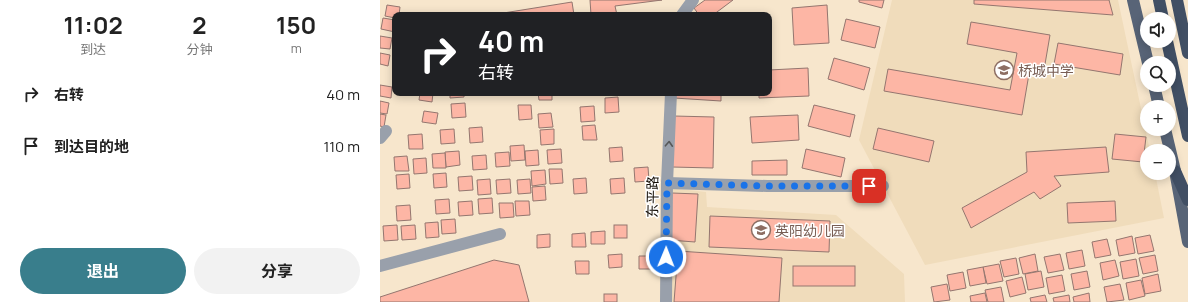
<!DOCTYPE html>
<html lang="zh">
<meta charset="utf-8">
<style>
body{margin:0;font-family:Manrope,"Noto Sans SC",sans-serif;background:#f2f2f2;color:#222;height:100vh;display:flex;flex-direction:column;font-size:15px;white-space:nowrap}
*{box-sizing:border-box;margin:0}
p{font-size:13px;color:#767676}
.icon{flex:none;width:22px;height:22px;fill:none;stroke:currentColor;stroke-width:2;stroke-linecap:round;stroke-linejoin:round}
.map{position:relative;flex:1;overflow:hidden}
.side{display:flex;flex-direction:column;background:#fff;width:380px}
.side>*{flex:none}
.guide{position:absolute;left:12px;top:12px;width:380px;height:84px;border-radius:8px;box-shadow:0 2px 10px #0003;background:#202124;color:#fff;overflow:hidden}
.fabs{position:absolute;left:760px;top:12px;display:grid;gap:8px}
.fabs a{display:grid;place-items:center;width:36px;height:36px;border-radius:50%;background:#fff;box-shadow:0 2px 10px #0003;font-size:20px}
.pin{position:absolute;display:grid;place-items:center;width:34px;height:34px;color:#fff;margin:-17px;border-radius:8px;box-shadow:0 2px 6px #0006}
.me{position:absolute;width:44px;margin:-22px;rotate:1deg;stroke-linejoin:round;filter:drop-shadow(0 0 3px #0008)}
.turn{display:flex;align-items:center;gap:14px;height:84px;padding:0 20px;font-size:18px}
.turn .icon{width:52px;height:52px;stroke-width:2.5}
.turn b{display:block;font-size:28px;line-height:34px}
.eta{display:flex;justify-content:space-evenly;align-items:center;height:68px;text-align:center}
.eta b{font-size:24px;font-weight:700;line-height:28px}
.button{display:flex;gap:8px;margin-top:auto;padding:8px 20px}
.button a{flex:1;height:46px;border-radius:24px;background:#397e8c;color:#fff;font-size:16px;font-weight:700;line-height:46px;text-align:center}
.button a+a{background:#f2f2f2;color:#222}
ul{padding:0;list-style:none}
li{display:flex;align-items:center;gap:12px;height:52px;padding:0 20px}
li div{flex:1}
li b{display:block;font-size:15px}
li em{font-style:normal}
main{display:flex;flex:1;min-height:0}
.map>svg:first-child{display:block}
.built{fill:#f0dcbb}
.building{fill:#fdb6a5;stroke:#94766f}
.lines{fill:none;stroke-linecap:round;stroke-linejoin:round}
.minor{stroke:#99a0ab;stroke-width:12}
.major{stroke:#586477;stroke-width:12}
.highway{stroke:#414f64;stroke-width:12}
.oneway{stroke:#575859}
.route{stroke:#1a73e8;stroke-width:7;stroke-dasharray:0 12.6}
.labels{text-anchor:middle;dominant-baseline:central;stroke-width:3;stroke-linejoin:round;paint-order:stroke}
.education-label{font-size:14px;fill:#785e54;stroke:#fff;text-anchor:start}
.street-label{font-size:14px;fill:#150f07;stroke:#fff}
</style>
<main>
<section class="side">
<div class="eta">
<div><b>11:02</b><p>到达</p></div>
<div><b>2</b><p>分钟</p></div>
<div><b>150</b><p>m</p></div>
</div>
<ul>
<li><svg class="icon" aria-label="right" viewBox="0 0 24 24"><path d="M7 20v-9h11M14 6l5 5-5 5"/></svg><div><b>右转</b></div><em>40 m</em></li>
<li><svg class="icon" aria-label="arrive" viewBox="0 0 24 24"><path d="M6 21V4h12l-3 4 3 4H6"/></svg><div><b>到达目的地</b></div><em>110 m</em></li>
</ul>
<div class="button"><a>退出</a><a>分享</a></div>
</section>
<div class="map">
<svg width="808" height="302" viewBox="0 0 808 302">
<rect width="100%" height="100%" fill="#f7e6cc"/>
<!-- built -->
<g class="built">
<polygon points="512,0 738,0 770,151 767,151 767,173 775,173 784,218 545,265 479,140"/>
<polygon points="291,188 326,192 327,207 456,215 524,274 525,302 288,302"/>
</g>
<!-- building -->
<g class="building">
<polygon points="210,0 282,0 235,6 237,15 211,15"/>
<polygon points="325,0 353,0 333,15 319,15 314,8"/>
<polygon points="479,0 504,0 502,8 479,2"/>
<polygon points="594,0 729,0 733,15 594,4"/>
<polygon points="192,2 194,15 111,15"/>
<polygon points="7,5 20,7 19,15 15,15 15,18 5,16"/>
<polygon points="447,5 449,43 414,45 412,8"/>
<polygon points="3,18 15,20 15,32 1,29"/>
<polygon points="466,19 500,27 495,48 461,40"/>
<polygon points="591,22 670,35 664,70 650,68 642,115 504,91 508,69 630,90 637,53 587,44"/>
<polygon points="0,36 12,38 10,49 0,48"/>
<polygon points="678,43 743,54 740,75 674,64"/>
<polygon points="0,53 10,55 8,66 0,64"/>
<polygon points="454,58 490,68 484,90 448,79"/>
<polygon points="428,68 429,96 379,98 379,93 389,93 389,70"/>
<polygon points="0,85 12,87 11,98 0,96"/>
<polygon points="40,93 53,93 52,102 39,100"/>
<polygon points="70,93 84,93 84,97 70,98"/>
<polygon points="158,93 172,93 172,100 159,100"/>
<polygon points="295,93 341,93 341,101 294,98"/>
<polygon points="238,97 239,112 225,113 225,98"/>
<polygon points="0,101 9,103 7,114 0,113"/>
<polygon points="85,103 86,117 72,118 71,104"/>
<polygon points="138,105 151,105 152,119 139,120"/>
<polygon points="434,105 475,115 470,137 428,126"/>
<polygon points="214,106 215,121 201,122 200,107"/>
<polygon points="44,111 58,113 56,124 42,122"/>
<polygon points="171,113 173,127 159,128 158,114"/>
<polygon points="0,114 6,115 4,127 0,126"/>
<polygon points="418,115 419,140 372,143 370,117"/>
<polygon points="294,116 334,117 333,168 292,167"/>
<polygon points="215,125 217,140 203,140 202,126"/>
<polygon points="102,127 103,142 90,143 89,128"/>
<polygon points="498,128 554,141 549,162 493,149"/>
<polygon points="74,129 75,143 61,144 60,130"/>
<polygon points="174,129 174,144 161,145 160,130"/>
<polygon points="42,134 43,149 29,149 28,135"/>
<polygon points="735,134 766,137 763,162 732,159"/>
<polygon points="144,145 145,160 131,161 130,146"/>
<polygon points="242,147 243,161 230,162 229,148"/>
<polygon points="726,147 729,172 674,176 681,186 660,199 654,192 591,228 582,208 647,172 646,152"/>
<polygon points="181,149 182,163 168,164 167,150"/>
<polygon points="426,149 465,158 461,177 422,168"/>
<polygon points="158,150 159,165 146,166 145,151"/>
<polygon points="79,151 80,165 66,167 65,152"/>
<polygon points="129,152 130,166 116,167 115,153"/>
<polygon points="65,153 66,168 53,168 52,154"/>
<polygon points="106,155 107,169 93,170 92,156"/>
<polygon points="27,156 29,171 15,171 14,157"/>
<polygon points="46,158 47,173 34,174 33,159"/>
<polygon points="407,160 407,175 372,175 372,161"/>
<polygon points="268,167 269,181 255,182 254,168"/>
<polygon points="169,169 182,169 183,183 170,184"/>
<polygon points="165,170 166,184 152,186 151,171"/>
<polygon points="66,173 67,187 54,188 53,174"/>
<polygon points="29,174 30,188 17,189 16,175"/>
<polygon points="92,176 93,190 79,191 78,177"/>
<polygon points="206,178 207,193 194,194 193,179"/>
<polygon points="244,178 245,193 231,194 230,179"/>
<polygon points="110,179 111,194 98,195 97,180"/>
<polygon points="130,179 131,193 117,194 116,180"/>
<polygon points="150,179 151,193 138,194 137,180"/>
<polygon points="165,186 166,200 153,201 152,187"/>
<polygon points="292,193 318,194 315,242 289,240"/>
<polygon points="112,198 113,213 99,214 98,199"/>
<polygon points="69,199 70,213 56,214 55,200"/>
<polygon points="92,201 93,215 79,216 78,202"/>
<polygon points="135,201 149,201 150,215 136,216"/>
<polygon points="735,201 736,221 688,223 687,203"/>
<polygon points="119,203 133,203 134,217 120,218"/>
<polygon points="30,205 31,220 17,221 16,206"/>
<polygon points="330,216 450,221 449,252 329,247"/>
<polygon points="75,219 76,233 62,234 61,220"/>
<polygon points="58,222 59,237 46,238 45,223"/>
<polygon points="17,225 18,240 4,241 3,226"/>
<polygon points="35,225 36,239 22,240 21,226"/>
<rect x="234" y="225" width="13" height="13"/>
<polygon points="225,231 225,244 211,244 211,232"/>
<polygon points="205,233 206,247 192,247 192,234"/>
<polygon points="170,234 170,247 157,248 157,235"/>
<polygon points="770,235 774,251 758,254 755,238"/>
<polygon points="752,236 755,253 739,256 736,240"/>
<polygon points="727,239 731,255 715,258 712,242"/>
<polygon points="702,250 705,266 689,269 686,253"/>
<polygon points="298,251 402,258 399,302 294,302"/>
<polygon points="242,254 242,267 229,268 228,255"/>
<polygon points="655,254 658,271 643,274 639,258"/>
<polygon points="680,254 684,270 668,273 664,257"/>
<polygon points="775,255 778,271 763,274 759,258"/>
<polygon points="259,256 272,256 273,269 259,269"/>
<polygon points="636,258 639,274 624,277 620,261"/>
<polygon points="756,259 759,276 743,279 740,262"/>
<polygon points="114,260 139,265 149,302 0,302 0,297"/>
<polygon points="735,260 739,276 723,280 720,263"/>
<polygon points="195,261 209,261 209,274 196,274"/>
<polygon points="619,264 623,281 607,284 603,267"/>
<rect x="413" y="266" width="62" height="20"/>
<polygon points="603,267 606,283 590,286 587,270"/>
<polygon points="661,271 664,287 648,290 645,274"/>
<polygon points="707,271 710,287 694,290 691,274"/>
<polygon points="583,272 586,288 570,291 567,275"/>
<polygon points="778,274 781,291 765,294 762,278"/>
<polygon points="682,275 685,291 669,294 666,278"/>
<polygon points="642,277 646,293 630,297 626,281"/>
<polygon points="761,280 765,296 749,300 746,283"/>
<polygon points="567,284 570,300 554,302 551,287"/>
<polygon points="740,284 744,300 727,302 724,287"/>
<polygon points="621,287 624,302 608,302 605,290"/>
<polygon points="605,293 607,302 591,302 590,296"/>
<polygon points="709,293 710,302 694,302 693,297"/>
<rect x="224" y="294" width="13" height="8"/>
<polygon points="665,295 667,302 651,302 650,298"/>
<polygon points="689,295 690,302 674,302 673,298"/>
</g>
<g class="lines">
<!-- minor -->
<g class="minor">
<polyline points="302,15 313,0"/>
<polyline points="0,138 6,131"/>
<polyline points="287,183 387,186 503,186"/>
<polyline points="0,266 120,234"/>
<polyline points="286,302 287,183 291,93"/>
</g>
<!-- major -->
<g class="major">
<polyline points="753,0 768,63"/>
<polyline points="774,85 779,107"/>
<polyline points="785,129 795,171 808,242"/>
</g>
<!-- highway -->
<g class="highway">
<polyline points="779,0 783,19"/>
<polyline points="797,0 808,53"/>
<polyline points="787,41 808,136"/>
<polyline points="795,171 808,200"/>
</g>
</g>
<!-- one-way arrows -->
<defs><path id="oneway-chevron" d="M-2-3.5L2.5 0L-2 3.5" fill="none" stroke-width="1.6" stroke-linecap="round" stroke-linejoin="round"/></defs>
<use class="oneway" href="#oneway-chevron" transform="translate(289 144) rotate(-87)"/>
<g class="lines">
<!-- route -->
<polyline class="route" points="286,257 287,183 387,186 489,186"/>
</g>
<!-- icons -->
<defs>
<g id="school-ring" transform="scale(1)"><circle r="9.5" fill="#fff" stroke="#8d6e63" stroke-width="1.5"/><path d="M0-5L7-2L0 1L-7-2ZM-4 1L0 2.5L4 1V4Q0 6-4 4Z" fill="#8d6e63"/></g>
</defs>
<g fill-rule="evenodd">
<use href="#school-ring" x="624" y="70"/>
<use href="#school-ring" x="381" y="230"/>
</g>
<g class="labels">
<!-- education labels -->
<g class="education-label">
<text x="638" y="70">桥城中学</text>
<text x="395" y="230">英阳幼儿园</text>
</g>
<!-- street labels -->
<g class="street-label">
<text transform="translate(272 197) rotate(-89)">东平路</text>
</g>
</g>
</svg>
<div class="fabs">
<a><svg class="icon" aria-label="sound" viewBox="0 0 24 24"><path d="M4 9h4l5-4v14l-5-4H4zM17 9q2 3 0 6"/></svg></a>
<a><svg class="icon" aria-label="search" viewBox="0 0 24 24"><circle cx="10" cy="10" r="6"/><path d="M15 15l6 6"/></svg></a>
<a>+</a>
<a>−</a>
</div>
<div class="pin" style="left:489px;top:186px;background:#d93025"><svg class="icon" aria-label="arrive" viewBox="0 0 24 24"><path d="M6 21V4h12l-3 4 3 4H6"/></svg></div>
<svg class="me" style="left:286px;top:257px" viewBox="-20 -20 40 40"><circle r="17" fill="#1a73e8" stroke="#fff" stroke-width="3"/><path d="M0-11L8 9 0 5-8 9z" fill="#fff"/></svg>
<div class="guide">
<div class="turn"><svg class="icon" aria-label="right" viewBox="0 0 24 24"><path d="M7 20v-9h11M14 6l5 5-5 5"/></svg><div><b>40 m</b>右转</div></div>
</div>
</div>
</main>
